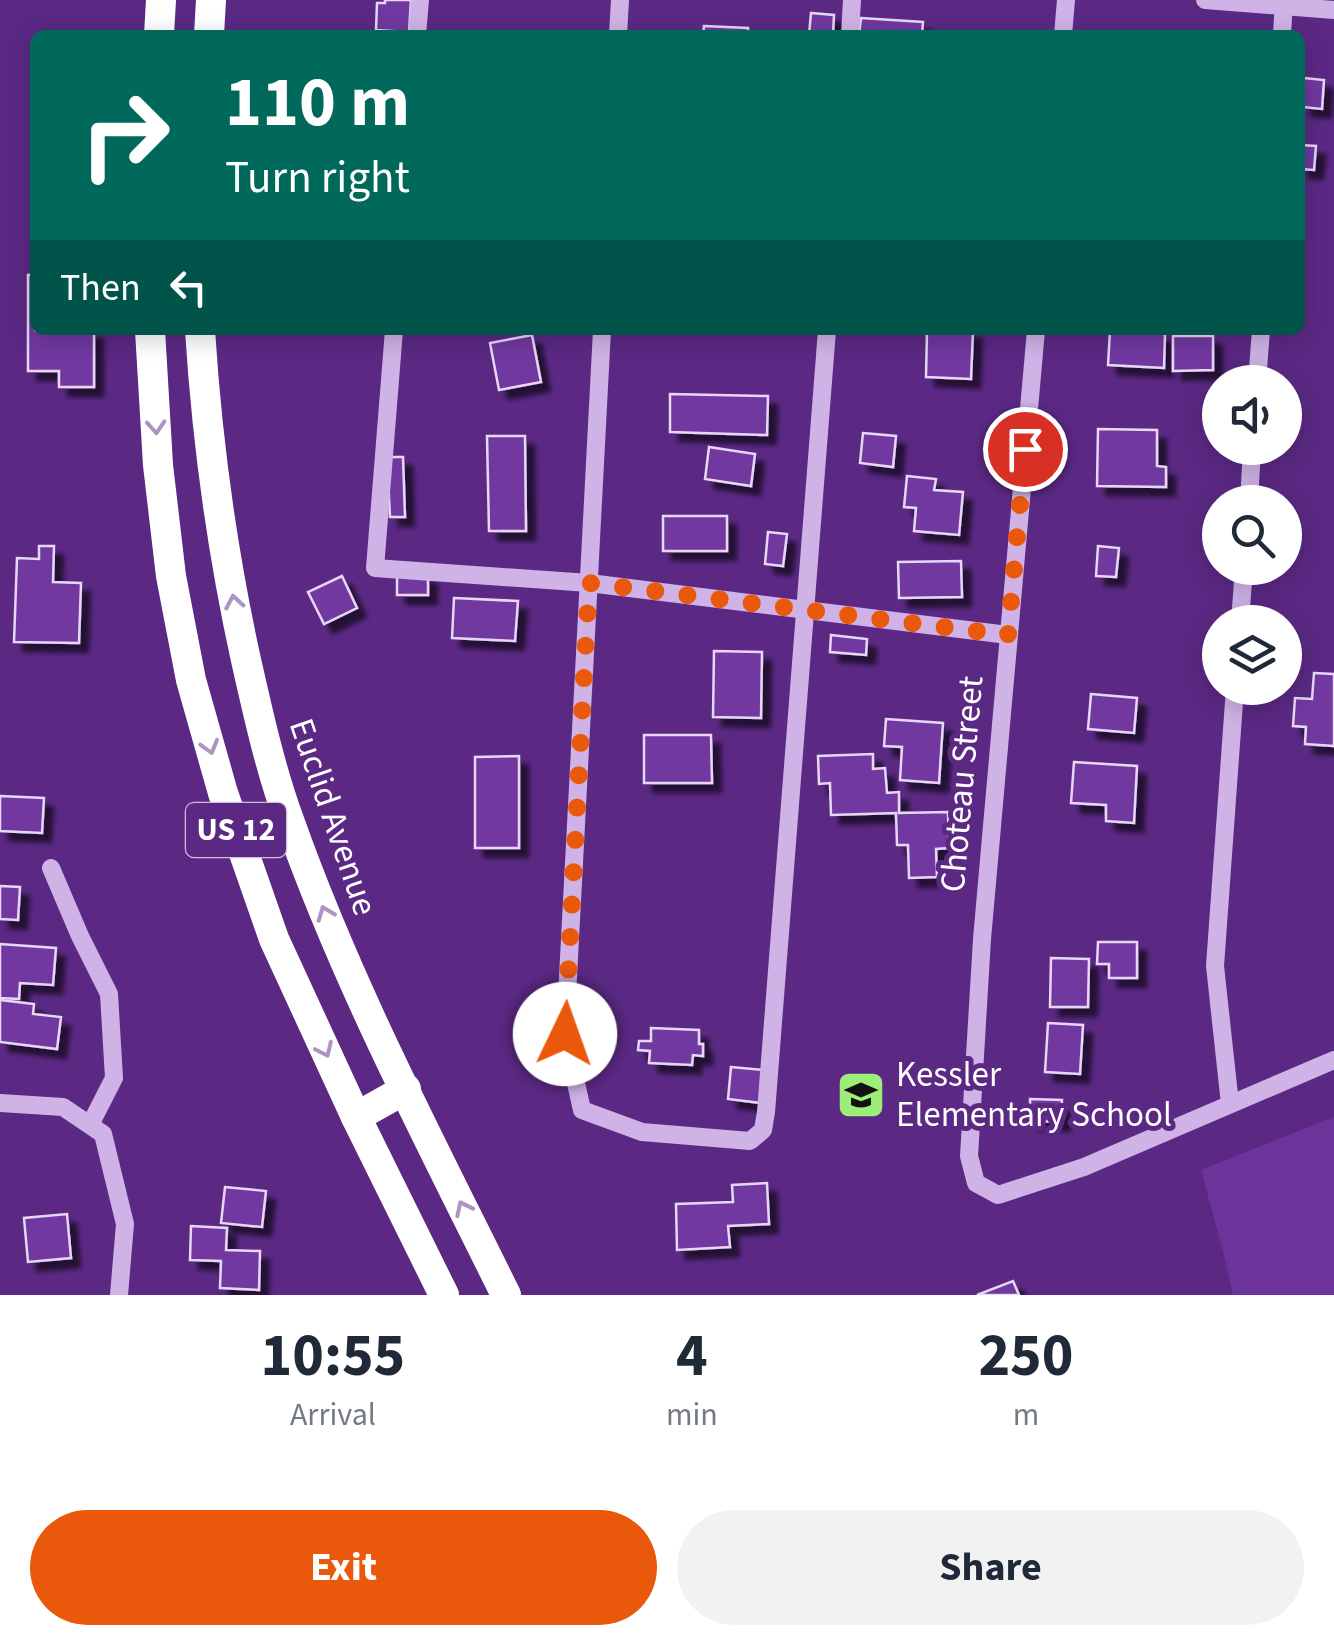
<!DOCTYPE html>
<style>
body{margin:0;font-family:"Source Sans 3",sans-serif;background:#f2f2f3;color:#1f2937;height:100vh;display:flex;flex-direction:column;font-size:38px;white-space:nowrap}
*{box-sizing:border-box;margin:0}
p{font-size:32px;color:#747a83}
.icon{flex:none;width:55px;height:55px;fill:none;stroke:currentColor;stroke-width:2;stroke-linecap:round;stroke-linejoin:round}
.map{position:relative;height:1295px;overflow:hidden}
.panel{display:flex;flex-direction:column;background:#fff;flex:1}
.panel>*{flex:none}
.top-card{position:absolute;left:30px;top:30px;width:1275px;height:305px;border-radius:15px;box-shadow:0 5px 25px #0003;background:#00695c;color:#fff;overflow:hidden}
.buttons{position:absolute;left:1202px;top:365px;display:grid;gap:20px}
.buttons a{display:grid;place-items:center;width:100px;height:100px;border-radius:50%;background:#fff;box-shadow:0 5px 25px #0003;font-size:50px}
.pin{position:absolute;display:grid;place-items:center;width:85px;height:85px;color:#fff;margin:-42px;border:5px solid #fff;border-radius:50%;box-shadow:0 2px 10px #0007}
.me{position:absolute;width:110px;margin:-55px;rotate:3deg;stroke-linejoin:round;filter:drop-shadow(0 0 8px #0008)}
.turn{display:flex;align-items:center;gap:35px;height:210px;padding:0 30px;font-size:45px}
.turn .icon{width:130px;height:130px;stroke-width:2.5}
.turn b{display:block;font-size:70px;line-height:85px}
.then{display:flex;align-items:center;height:95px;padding:0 30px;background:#0003;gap:20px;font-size:38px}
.eta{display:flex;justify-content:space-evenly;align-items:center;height:170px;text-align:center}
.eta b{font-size:60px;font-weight:700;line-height:70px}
.cta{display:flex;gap:20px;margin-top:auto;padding:20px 30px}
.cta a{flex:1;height:115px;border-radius:60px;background:#ea580c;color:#fff;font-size:40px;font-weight:700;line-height:115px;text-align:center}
.cta a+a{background:#f2f2f3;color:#1f2937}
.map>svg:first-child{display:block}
.green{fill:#6c349b}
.building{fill:#7139a0;stroke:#e7d6f6;stroke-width:2.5;filter:url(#shadow)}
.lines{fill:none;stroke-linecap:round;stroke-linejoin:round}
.minor{stroke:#cfb3e7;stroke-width:18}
.highway{stroke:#fff;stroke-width:30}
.oneway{stroke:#ad94c2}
.route{stroke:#ea580c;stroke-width:18;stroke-dasharray:0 32.4}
.labels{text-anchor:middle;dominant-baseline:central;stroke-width:10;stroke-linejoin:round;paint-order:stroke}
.shield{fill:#5b2984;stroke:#cebfda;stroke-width:2.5}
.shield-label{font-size:32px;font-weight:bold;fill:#fff}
.street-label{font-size:35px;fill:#fff;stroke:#5b2984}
.poi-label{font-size:35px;fill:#fff;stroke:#5b2984;text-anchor:start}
</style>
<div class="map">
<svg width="1334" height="1295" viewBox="0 0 1334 1295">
<defs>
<filter id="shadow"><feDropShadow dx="9" dy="9" stdDeviation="2.5" flood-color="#0009"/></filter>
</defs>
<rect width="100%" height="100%" fill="#5b2984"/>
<!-- green -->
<polygon class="green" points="1334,1117 1334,1295 1233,1295 1223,1251 1201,1170"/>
<!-- building -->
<g class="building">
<polygon points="385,0 411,0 409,32 376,30 377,3 385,3"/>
<polygon points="811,13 834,15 833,35 809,35"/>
<polygon points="861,18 923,22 922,35 859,35"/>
<polygon points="704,26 748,28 748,35 703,35"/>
<polygon points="1304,78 1324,80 1322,109 1302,107"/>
<polygon points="1300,145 1316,146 1314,170 1300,169"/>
<polygon points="28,275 35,275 35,330 94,330 94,387 59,387 59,371 28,371"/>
<polygon points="927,330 973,330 971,379 926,377"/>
<polygon points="1110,331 1165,334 1164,368 1108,365"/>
<polygon points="532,335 541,382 499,390 490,343"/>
<polygon points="1173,336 1213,336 1213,370 1173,371"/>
<polygon points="670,394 768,396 767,435 670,432"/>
<polygon points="1098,429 1157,430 1157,466 1166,467 1166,487 1097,486"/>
<polygon points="863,433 896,436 893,467 860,463"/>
<polygon points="487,436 525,436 526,531 489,531"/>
<polygon points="709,447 755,454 751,486 705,479"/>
<polygon points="387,457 403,457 405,517 390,517"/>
<polygon points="907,476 936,479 934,490 963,492 959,535 914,531 916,508 904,507"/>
<rect x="663" y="516" width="64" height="35"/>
<polygon points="768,532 787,534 783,566 765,564"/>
<polygon points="39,546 54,546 53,582 81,583 79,643 14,642 17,558 39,559"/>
<polygon points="1098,546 1119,548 1116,577 1096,576"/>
<polygon points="961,561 962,597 899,598 898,562"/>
<rect x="397" y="575" width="31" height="20"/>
<polygon points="342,576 357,608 324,624 308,592"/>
<polygon points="454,598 518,601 515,641 452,638"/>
<polygon points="831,635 867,639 866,655 830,652"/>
<polygon points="714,651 762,652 761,718 713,717"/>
<polygon points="1314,673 1334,674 1334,746 1305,744 1306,727 1293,726 1295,698 1312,699"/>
<polygon points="1091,694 1137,698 1134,733 1088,729"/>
<polygon points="886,719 943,723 939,783 900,780 902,747 884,746"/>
<polygon points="644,735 711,735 712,783 644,783"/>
<polygon points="873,754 873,769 885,768 887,793 899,792 899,813 948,812 949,848 936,849 937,877 909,878 908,845 897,845 896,813 831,815 830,783 819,784 818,756"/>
<polygon points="519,756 519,848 475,848 475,757"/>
<polygon points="1074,762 1137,766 1134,823 1106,821 1106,805 1071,803"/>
<polygon points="0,796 44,798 42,833 0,831"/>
<polygon points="0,886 20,887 18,920 0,919"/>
<polygon points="1098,942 1137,942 1137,978 1109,978 1109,964 1097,964"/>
<polygon points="0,944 56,948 53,985 20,983 19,999 0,998"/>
<polygon points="1051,958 1089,959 1088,1007 1050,1007"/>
<polygon points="0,1000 34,1004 33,1014 61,1017 57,1049 0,1042"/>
<polygon points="1048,1023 1083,1025 1080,1074 1045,1072"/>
<polygon points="651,1028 699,1030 699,1044 703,1044 703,1056 693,1055 692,1065 649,1063 650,1051 638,1050 639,1041 651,1041"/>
<polygon points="731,1067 764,1070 761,1103 728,1099"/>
<polygon points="1030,1099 1062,1100 1061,1122 1030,1121"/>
<polygon points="767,1183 769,1224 728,1226 730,1247 677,1250 676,1204 733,1202 732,1185"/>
<polygon points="225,1187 266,1191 262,1227 221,1223"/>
<polygon points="67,1214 71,1258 28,1262 24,1218"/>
<polygon points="191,1226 227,1228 226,1250 260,1251 259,1290 220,1288 221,1261 190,1260"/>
<polygon points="1013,1281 1019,1295 977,1295"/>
</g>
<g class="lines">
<!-- minor -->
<g class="minor">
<polyline points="1205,0 1334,10"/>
<polyline points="417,35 420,0"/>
<polyline points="618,35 620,0"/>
<polyline points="850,35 852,0"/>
<polyline points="1063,35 1066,0"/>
<polyline points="1282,35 1284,0"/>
<polyline points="394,330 375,568 589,583 1008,635"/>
<polyline points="602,330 565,1034 582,1110 642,1132 750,1141 763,1130 766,1112 827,330"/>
<polyline points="1036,330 982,939 969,1156 976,1183 998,1195 1084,1167 1334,1060"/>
<polyline points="1257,382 1261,330"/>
<polyline points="1249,502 1252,448"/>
<polyline points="1240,622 1244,568"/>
<polyline points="51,868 80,936 109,994 114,1078 90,1125"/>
<polyline points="0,1103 63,1107 103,1134 125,1224 119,1295"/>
<polyline points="1230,1104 1215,966 1235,688"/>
</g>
<!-- highway -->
<g class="highway">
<polyline points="159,35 161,0"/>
<polyline points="209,35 211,0"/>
<polyline points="150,330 158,465 171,576 191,680 223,793 274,939 356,1117 444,1295"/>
<path d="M200,330C207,441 222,551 246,660C258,713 270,768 289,820C347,984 429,1139 506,1295"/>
<polyline points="356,1117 406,1089"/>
</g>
</g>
<!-- one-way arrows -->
<defs><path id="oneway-chevron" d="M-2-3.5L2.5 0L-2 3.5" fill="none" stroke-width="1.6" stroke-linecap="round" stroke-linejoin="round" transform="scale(2.5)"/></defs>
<g class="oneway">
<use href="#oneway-chevron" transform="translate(156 427) rotate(86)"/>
<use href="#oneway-chevron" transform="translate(234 602) rotate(-100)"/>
<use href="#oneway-chevron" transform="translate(210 747) rotate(74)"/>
<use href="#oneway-chevron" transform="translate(325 913) rotate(-111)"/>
<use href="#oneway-chevron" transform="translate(325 1050) rotate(65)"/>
<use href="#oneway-chevron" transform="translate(463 1208) rotate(-116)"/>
</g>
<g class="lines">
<!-- route -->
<polyline class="route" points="565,1034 589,583 1008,635 1025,449"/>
</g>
<!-- icons -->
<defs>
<g id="school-square" transform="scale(2.5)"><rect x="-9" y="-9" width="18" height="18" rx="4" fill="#9cee79" stroke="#5b2984"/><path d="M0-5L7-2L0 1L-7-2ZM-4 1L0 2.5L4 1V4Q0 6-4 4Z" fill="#111"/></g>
</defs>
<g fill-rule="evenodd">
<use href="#school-square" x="861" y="1095"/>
</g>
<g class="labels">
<!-- shield labels -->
<rect class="shield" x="186" y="803" width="100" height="54" rx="8"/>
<g class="shield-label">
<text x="236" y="830">US 12</text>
</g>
<!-- street labels -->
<g class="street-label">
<text transform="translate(962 784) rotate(-85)">Choteau Street</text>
<text transform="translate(333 817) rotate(71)">Euclid Avenue</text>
</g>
<!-- poi labels -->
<g class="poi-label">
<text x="896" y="1075">Kessler<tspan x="896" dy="40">Elementary School</tspan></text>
</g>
</g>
</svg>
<div class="buttons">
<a><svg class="icon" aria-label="sound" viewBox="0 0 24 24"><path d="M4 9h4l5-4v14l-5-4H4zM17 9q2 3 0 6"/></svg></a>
<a><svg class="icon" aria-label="search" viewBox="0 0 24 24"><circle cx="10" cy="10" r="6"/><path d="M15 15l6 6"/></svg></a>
<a><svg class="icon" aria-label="layers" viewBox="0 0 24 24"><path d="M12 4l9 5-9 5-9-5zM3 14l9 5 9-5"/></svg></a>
</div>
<div class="pin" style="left:1025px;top:449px;background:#d93025"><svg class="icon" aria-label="arrive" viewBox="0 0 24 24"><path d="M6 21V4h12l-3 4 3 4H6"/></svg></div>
<svg class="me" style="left:565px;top:1034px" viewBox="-20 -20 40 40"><circle r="19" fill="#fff"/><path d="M0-13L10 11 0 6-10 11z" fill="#ea580c"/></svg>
<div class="top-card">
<div class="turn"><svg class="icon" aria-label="right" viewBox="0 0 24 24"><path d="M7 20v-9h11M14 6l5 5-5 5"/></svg><div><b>110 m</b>Turn right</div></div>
<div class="then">Then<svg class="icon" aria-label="left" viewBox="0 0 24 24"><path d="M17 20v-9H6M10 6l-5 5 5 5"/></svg></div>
</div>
</div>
<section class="panel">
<div class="eta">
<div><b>10:55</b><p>Arrival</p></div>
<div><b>4</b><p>min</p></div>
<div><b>250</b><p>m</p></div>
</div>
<div class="cta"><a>Exit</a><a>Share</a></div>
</section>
